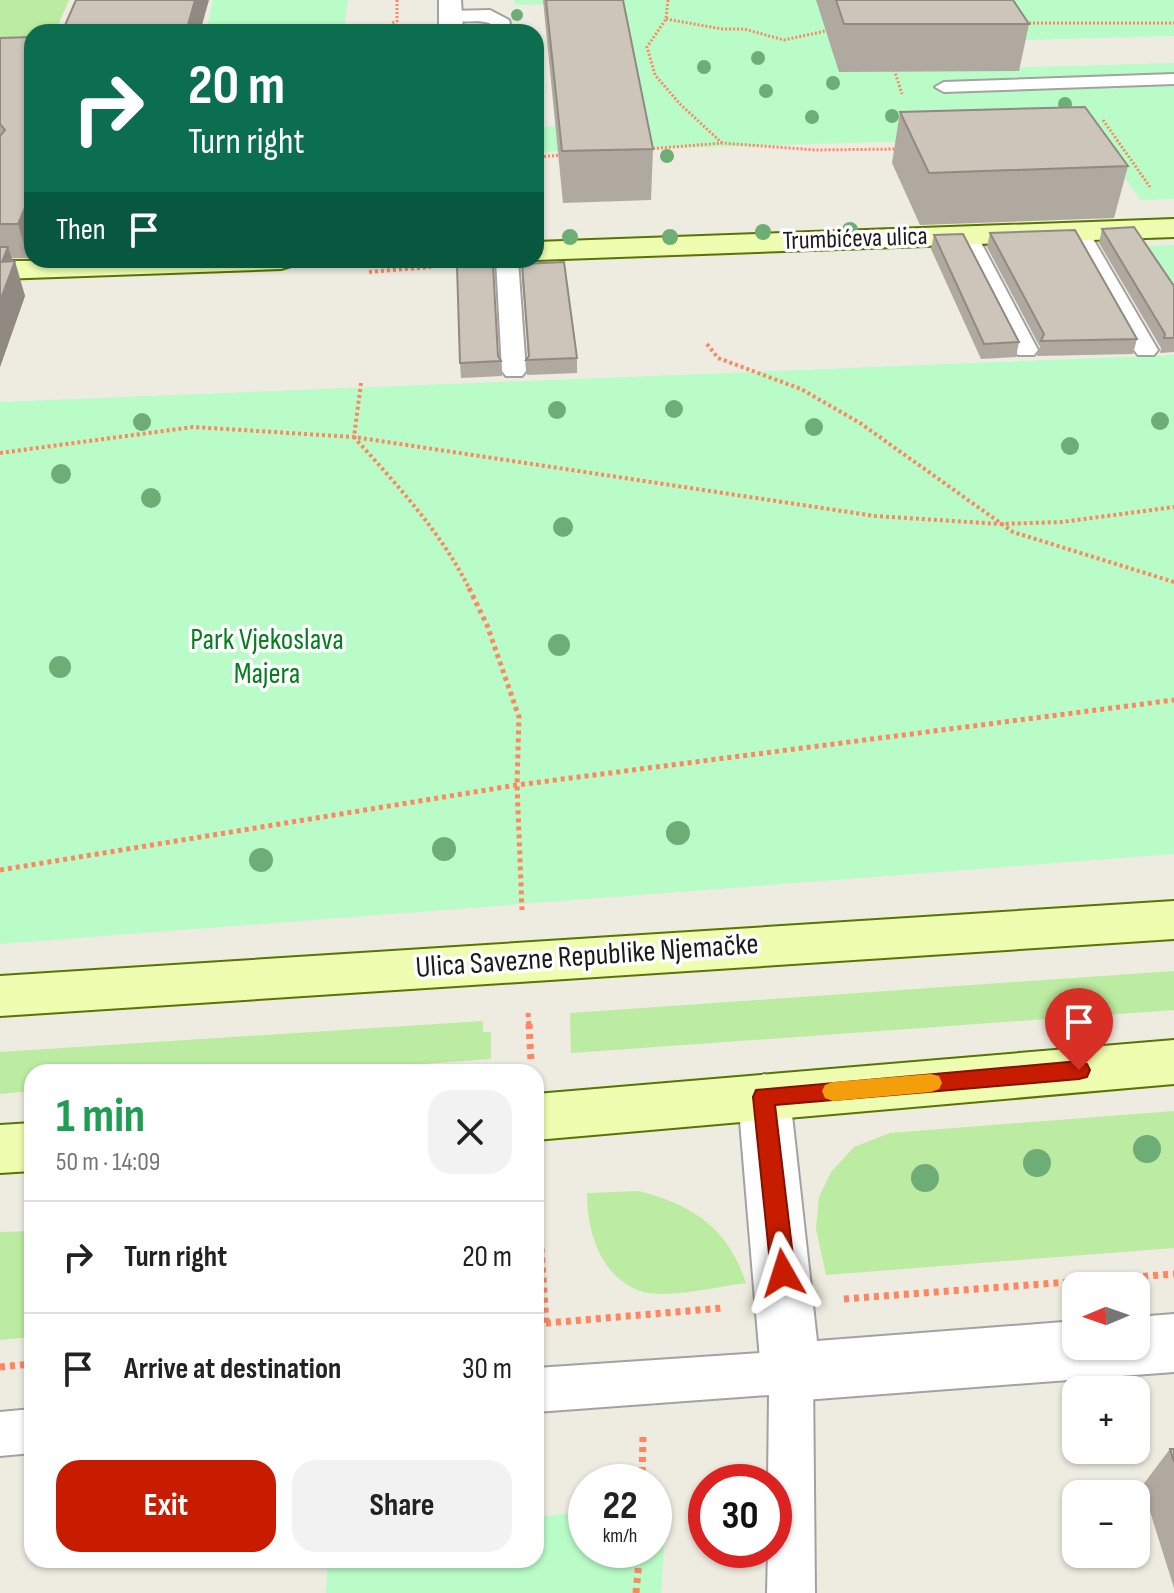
<!DOCTYPE html>
<meta charset="utf-8">
<style>
body{margin:0;font-family:"Sofia Sans Condensed",sans-serif;background:#f2f2f2;color:#222;height:100vh;display:flex;flex-direction:column;font-size:30px;white-space:nowrap}
*{box-sizing:border-box;margin:0}
p{font-size:26px;color:#767676}
.icon{flex:none;width:44px;height:44px;fill:none;stroke:currentColor;stroke-width:2;stroke-linecap:round;stroke-linejoin:round}
.map{position:relative;flex:1;overflow:hidden}
.sheet{position:absolute;left:24px;top:1064px;width:520px;height:504px;display:flex;flex-direction:column;background:#fff;border-radius:24px;box-shadow:0 2px 6px #0004}
.sheet>*{flex:none}
.top-card{position:absolute;left:24px;top:24px;width:520px;height:244px;border-radius:24px;box-shadow:0 2px 6px #0004;background:#0b6e4f;color:#fff;overflow:hidden}
.needle{width:52px;rotate:268deg}
.fabs{position:absolute;left:1062px;top:1272px;display:grid;gap:16px}
.fabs a{display:grid;place-items:center;width:88px;height:88px;border-radius:16px;background:#fff;box-shadow:0 2px 6px #0004;font-size:40px}
.speed{position:absolute;left:568px;top:1464px;display:flex;gap:16px;font-size:40px;font-weight:700;text-align:center}
.speed>*{display:grid;place-content:center;width:104px;height:104px;border-radius:50%;background:#fff;box-shadow:0 2px 6px #0004;line-height:1}
.speed small{font-size:20px;font-weight:400}
.speed .limit{border:12px solid #d22;background:#fff;color:#111}
.pin{position:absolute;display:grid;place-items:center;width:68px;height:68px;color:#fff;margin:-82px -34px;border-radius:50% 50% 50% 0;rotate:-45deg;box-shadow:0 0 8px #0007}
.pin .icon{rotate:45deg}
.me{position:absolute;width:88px;margin:-44px;rotate:354deg;stroke-linejoin:round;filter:drop-shadow(0 0 6px #0008)}
.turn{display:flex;align-items:center;gap:28px;height:168px;padding:0 32px;font-size:36px}
.turn .icon{width:104px;height:104px;stroke-width:2.5}
.turn b{display:block;font-size:56px;line-height:68px}
.then{display:flex;align-items:center;height:76px;padding:0 32px;background:#0003;gap:16px;font-size:30px}
.round{display:grid;place-items:center;flex:none;width:84px;height:84px;border-radius:24px;background:#f2f2f2}
.summary{display:flex;align-items:center;justify-content:space-between;height:136px;padding:0 32px}
h1{font-size:48px;font-weight:700;line-height:60px;color:#1e9e55}
.cta{display:flex;gap:16px;margin-top:auto;padding:16px 32px}
.cta a{flex:1;height:92px;border-radius:24px;background:#c71c00;color:#fff;font-size:32px;font-weight:700;line-height:92px;text-align:center}
.cta a+a{background:#f2f2f2;color:#222}
ul{padding:0;list-style:none}
li{display:flex;align-items:center;gap:24px;height:112px;padding:0 32px;border-top:2px solid #e0e0e0}
li div{flex:1}
li b{display:block;font-size:30px}
li em{font-style:normal}
.map>svg:first-child{display:block}
.grass{fill:#bceca2}
.park{fill:#b9fcc7}
.lines{fill:none;stroke-linecap:round;stroke-linejoin:round}
.lane-casing{stroke:#a2a2a2;stroke-width:4}
.street-casing{stroke:#a2a2a2;stroke-width:4}
.secondary-casing{stroke:#587500;stroke-width:4}
.path-far3{stroke:#ff8660;stroke-width:3;stroke-dasharray:2 2;stroke-linecap:butt}
.path-far2{stroke:#ff8660;stroke-width:4;stroke-dasharray:3 3;stroke-linecap:butt}
.path-far1{stroke:#ff8660;stroke-width:5;stroke-dasharray:4 4;stroke-linecap:butt}
.path{stroke:#ff8660;stroke-width:7;stroke-dasharray:5 5;stroke-linecap:butt}
.lane{fill:#fff;fill-rule:evenodd}
.street{fill:#fff;fill-rule:evenodd}
.secondary{fill:#eefdaf;fill-rule:evenodd}
.tree{fill:#6eae76}
.wall{fill:#b0a99f}
.shaded-wall{fill:#908a82}
.building{fill:#cdc5b9;stroke:#908a82;stroke-width:2}
.route{fill:#c71c00;stroke:#811200;stroke-width:2}
.slow{fill:#f59e0b}
.labels{text-anchor:middle;dominant-baseline:central;stroke-width:7;stroke-linejoin:round;paint-order:stroke}
.far-street-label{font-size:26px;fill:#1b1b1b;stroke:#fff}
.park-label{font-size:30px;fill:#057d20;stroke:#fff}
.street-label{font-size:30px;fill:#1b1b1b;stroke:#fff}
</style>
<div class="map">
<svg width="1174" height="1593" viewBox="0 0 1174 1593">
<rect width="100%" height="100%" fill="#eeebe0"/>
<!-- grass -->
<g class="grass">
<polygon points="0,0 69,0 55,32 32,32 32,43 0,44"/>
<polygon points="1174,971 1174,1010 571,1053 570,1013"/>
<polygon points="483,1021 483,1032 491,1032 491,1059 310,1072 32,1072 32,1091 0,1094 0,1052"/>
<polygon points="1174,1111 1174,1248 826,1275 816,1229 819,1197 831,1172 854,1147 890,1133"/>
<path d="M639,1191C693,1205 728,1228 746,1283C720,1286 664,1300 640,1291C600,1276 587,1231 587,1193Z"/>
<polygon points="32,1231 32,1337 0,1340 0,1232"/>
</g>
<!-- park -->
<g class="park">
<polygon points="213,0 348,0 344,28 206,31"/>
<polygon points="514,0 1174,0 1174,36 920,43 934,70 1174,63 1174,199 1140,200 1097,136 536,152 536,127 646,124 621,3 515,5"/>
<polygon points="1174,245 1174,304 1136,246"/>
<polygon points="1174,355 1174,854 0,944 0,402"/>
<polygon points="667,1502 661,1593 326,1593 328,1560 536,1560 536,1517 586,1512 586,1550 654,1550 654,1503"/>
</g>
<g class="lines">
<!-- lane casing -->
<g class="lane-casing">
<g id="lane">
<path d="M490,10L509,20L512,32H494L495,26C479,15 457,28 443,16L451,11Z"/>
<polygon points="1174,74 1174,84 944,92 935,87 944,82"/>
<polygon points="1079,226 1089,232 1158,350 1154,355 1138,355 1134,350 1069,232"/>
<polygon points="967,229 977,235 1038,350 1034,355 1018,355 1014,350 957,235"/>
<polygon points="496,260 518,260 526,371 522,376 506,376 502,371"/>
<polygon points="791,1351 806,1357 813,1372 815,1593 767,1593 768,1550 774,1550 774,1482 768,1482 769,1395 536,1412 536,1368"/>
<polygon points="32,1409 32,1453 0,1456 0,1412"/>
</g>
</g>
<!-- street casing -->
<g class="street-casing">
<g id="street">
<polygon points="439,0 461,0 463,32 439,32"/>
<polygon points="764,1074 782,1081 790,1097 817,1341 1076,1321 1076,1346 1136,1346 1136,1317 1174,1314 1174,1372 791,1401 770,1393 761,1372 738,1097 746,1081"/>
</g>
</g>
<!-- secondary casing -->
<g class="secondary-casing">
<g id="secondary">
<polygon points="1174,219 1174,237 536,260 536,242"/>
<polygon points="296,260 291,266 281,269 0,279 0,261"/>
<polygon points="1174,901 1174,939 0,1016 0,976"/>
<polygon points="1174,1040 1174,1084 536,1140 536,1094"/>
<polygon points="32,1123 32,1171 0,1173 0,1125"/>
</g>
</g>
<!-- path-far3 -->
<g class="path-far3">
<polyline points="397,0 397,21 392,23 391,28 407,31"/>
<polyline points="668,0 666,19 647,47 655,75 680,104 722,143"/>
<polyline points="666,19 722,29 744,29 784,40 830,30"/>
<polyline points="1025,23 1174,23"/>
<polyline points="893,66 902,94"/>
<polyline points="1103,120 1150,187"/>
<polyline points="649,149 722,143 816,150 898,149"/>
<polyline points="536,157 563,155"/>
</g>
<!-- path-far2 -->
<g class="path-far2">
<polyline points="369,272 431,267"/>
<polyline points="707,344 718,358 801,389 860,423 1013,532 1174,582"/>
<path d="M361,383L354,437C397,485 441,532 470,590"/>
<polyline points="0,453 193,427 354,437 875,516 1000,524 1062,522 1174,507"/>
</g>
<!-- path-far1 -->
<g class="path-far1">
<polyline points="469,588 487,625 519,717 517,785 522,910"/>
<polyline points="0,870 517,785 1174,700"/>
<polyline points="528,1013 529,1026"/>
</g>
<!-- path -->
<g class="path">
<polyline points="529,1024 531,1062"/>
<polyline points="537,1188 546,1323"/>
<polyline points="844,1299 1174,1274"/>
<polyline points="536,1324 722,1308"/>
<polyline points="0,1367 32,1364"/>
<polyline points="642,1482 643,1435"/>
<polyline points="636,1593 640,1550"/>
</g>
<!-- lane -->
<use href="#lane" class="lane"/>
<!-- street -->
<use href="#street" class="street"/>
<!-- secondary -->
<use href="#secondary" class="secondary"/>
</g>
<!-- trees -->
<g class="tree">
<circle cx="517" cy="15" r="6"/>
<circle cx="758" cy="58" r="7"/>
<circle cx="704" cy="67" r="7"/>
<circle cx="833" cy="83" r="7"/>
<circle cx="766" cy="91" r="7"/>
<circle cx="1065" cy="104" r="7"/>
<circle cx="892" cy="116" r="7"/>
<circle cx="812" cy="117" r="7"/>
<circle cx="667" cy="156" r="7"/>
<circle cx="850" cy="230" r="8"/>
<circle cx="763" cy="232" r="8"/>
<circle cx="570" cy="237" r="8"/>
<circle cx="670" cy="237" r="8"/>
<circle cx="674" cy="409" r="9"/>
<circle cx="557" cy="410" r="9"/>
<circle cx="1160" cy="421" r="9"/>
<circle cx="142" cy="422" r="9"/>
<circle cx="814" cy="427" r="9"/>
<circle cx="1070" cy="446" r="9"/>
<circle cx="61" cy="474" r="10"/>
<circle cx="151" cy="498" r="10"/>
<circle cx="563" cy="527" r="10"/>
<circle cx="559" cy="645" r="11"/>
<circle cx="60" cy="667" r="11"/>
<circle cx="678" cy="833" r="12"/>
<circle cx="444" cy="849" r="12"/>
<circle cx="261" cy="860" r="12"/>
<circle cx="1147" cy="1149" r="14"/>
<circle cx="1037" cy="1163" r="14"/>
<circle cx="925" cy="1178" r="14"/>
</g>
<!-- wall -->
<g class="wall">
<polygon points="543,0 623,0 653,149 651,200 563,203"/>
<polygon points="816,0 1013,0 1029,24 1019,71 839,72"/>
<polygon points="32,37 32,248 28,258 12,258 25,296 0,367 0,38"/>
<polygon points="900,112 1128,166 1114,218 920,225 892,163"/>
<polygon points="1102,229 1174,286 1174,352 1160,353 1161,348 1099,243"/>
<polygon points="990,233 1137,339 1133,354 1037,356 1040,347 987,247"/>
<polygon points="934,235 1019,342 1016,357 981,359 931,249"/>
<polygon points="522,278 577,358 577,373 527,375 526,360 528,357"/>
<polygon points="498,356 501,361 502,376 461,378 460,363"/>
<polygon points="1170,1449 1174,1449 1174,1588 1142,1486"/>
</g>
<!-- shaded-wall -->
<g class="shaded-wall">
<polygon points="195,0 209,0 200,32 186,32"/>
<polygon points="32,192 32,248 28,258 18,224"/>
<polygon points="8,247 14,265 15,261 25,296 0,367 0,301 2,262"/>
</g>
<!-- building -->
<g class="building">
<polygon points="76,0 195,0 186,32 62,32"/>
<polygon points="546,0 623,0 653,149 562,151"/>
<polygon points="836,0 1013,0 1029,24 844,24"/>
<polygon points="32,37 32,192 18,224 0,224 0,136 5,130 0,124 0,38"/>
<polygon points="1085,107 1128,166 929,173 900,112"/>
<polygon points="1134,227 1174,286 1174,338 1164,338 1165,334 1102,229"/>
<polygon points="1075,230 1137,339 1041,341 1044,334 990,233"/>
<polygon points="963,234 1019,342 984,344 934,235"/>
<polygon points="0,247 8,247 2,262 15,261 0,301"/>
<polygon points="564,262 577,358 526,360 529,356 522,264"/>
<polygon points="493,265 498,356 501,361 460,363 457,266"/>
<polygon points="1170,1449 1174,1449 1174,1462"/>
</g>
<!-- route -->
<polygon class="route" points="1079,1061 1087,1064 1090,1070 1087,1077 1079,1079 775,1105 795,1273 792,1280 783,1284 775,1280 771,1273 753,1097 756,1090"/>
<!-- slow -->
<polygon class="slow" points="931,1074 939,1076 942,1083 939,1089 931,1092 833,1101 825,1098 822,1091 825,1085 833,1082"/>
<g class="labels">
<!-- far-street labels -->
<g class="far-street-label">
<text transform="translate(855 239) rotate(-2)">Trumbićeva ulica</text>
</g>
<!-- park labels -->
<g class="park-label">
<text x="267" y="640">Park Vjekoslava<tspan x="267" dy="34">Majera</tspan></text>
</g>
<!-- street labels -->
<g class="street-label">
<text transform="translate(587 956) rotate(-4)">Ulica Savezne Republike Njemačke</text>
</g>
</g>
</svg>
<div class="fabs">
<a><svg class="needle" viewBox="-14 -14 28 28"><path d="M0-13l5 13h-10z" fill="#e53935"/><path d="M0 13l5-13h-10z" fill="#767676"/></svg></a>
<a>+</a>
<a>−</a>
</div>
<div class="speed"><div>22<small>km/h</small></div><div class="limit">30</div></div>
<div class="pin" style="left:1079px;top:1070px;background:#d93025"><svg class="icon" aria-label="arrive" viewBox="0 0 24 24"><path d="M6 21V4h12l-3 4 3 4H6"/></svg></div>
<svg class="me" style="left:783px;top:1273px" viewBox="-20 -20 40 40"><path d="M0-17L14 15 0 8-14 15z" fill="#c71c00" stroke="#fff" stroke-width="4"/></svg>
<div class="top-card">
<div class="turn"><svg class="icon" aria-label="right" viewBox="0 0 24 24"><path d="M7 20v-9h11M14 6l5 5-5 5"/></svg><div><b>20 m</b>Turn right</div></div>
<div class="then">Then<svg class="icon" aria-label="arrive" viewBox="0 0 24 24"><path d="M6 21V4h12l-3 4 3 4H6"/></svg></div>
</div>
<section class="sheet">
<div class="summary"><div><h1>1 min</h1><p>50 m · 14:09</p></div><a class="round"><svg class="icon" aria-label="close" viewBox="0 0 24 24"><path d="M6 6l12 12M18 6L6 18"/></svg></a></div>
<ul>
<li><svg class="icon" aria-label="right" viewBox="0 0 24 24"><path d="M7 20v-9h11M14 6l5 5-5 5"/></svg><div><b>Turn right</b></div><em>20 m</em></li>
<li><svg class="icon" aria-label="arrive" viewBox="0 0 24 24"><path d="M6 21V4h12l-3 4 3 4H6"/></svg><div><b>Arrive at destination</b></div><em>30 m</em></li>
</ul>
<div class="cta"><a>Exit</a><a>Share</a></div>
</section>
</div>
